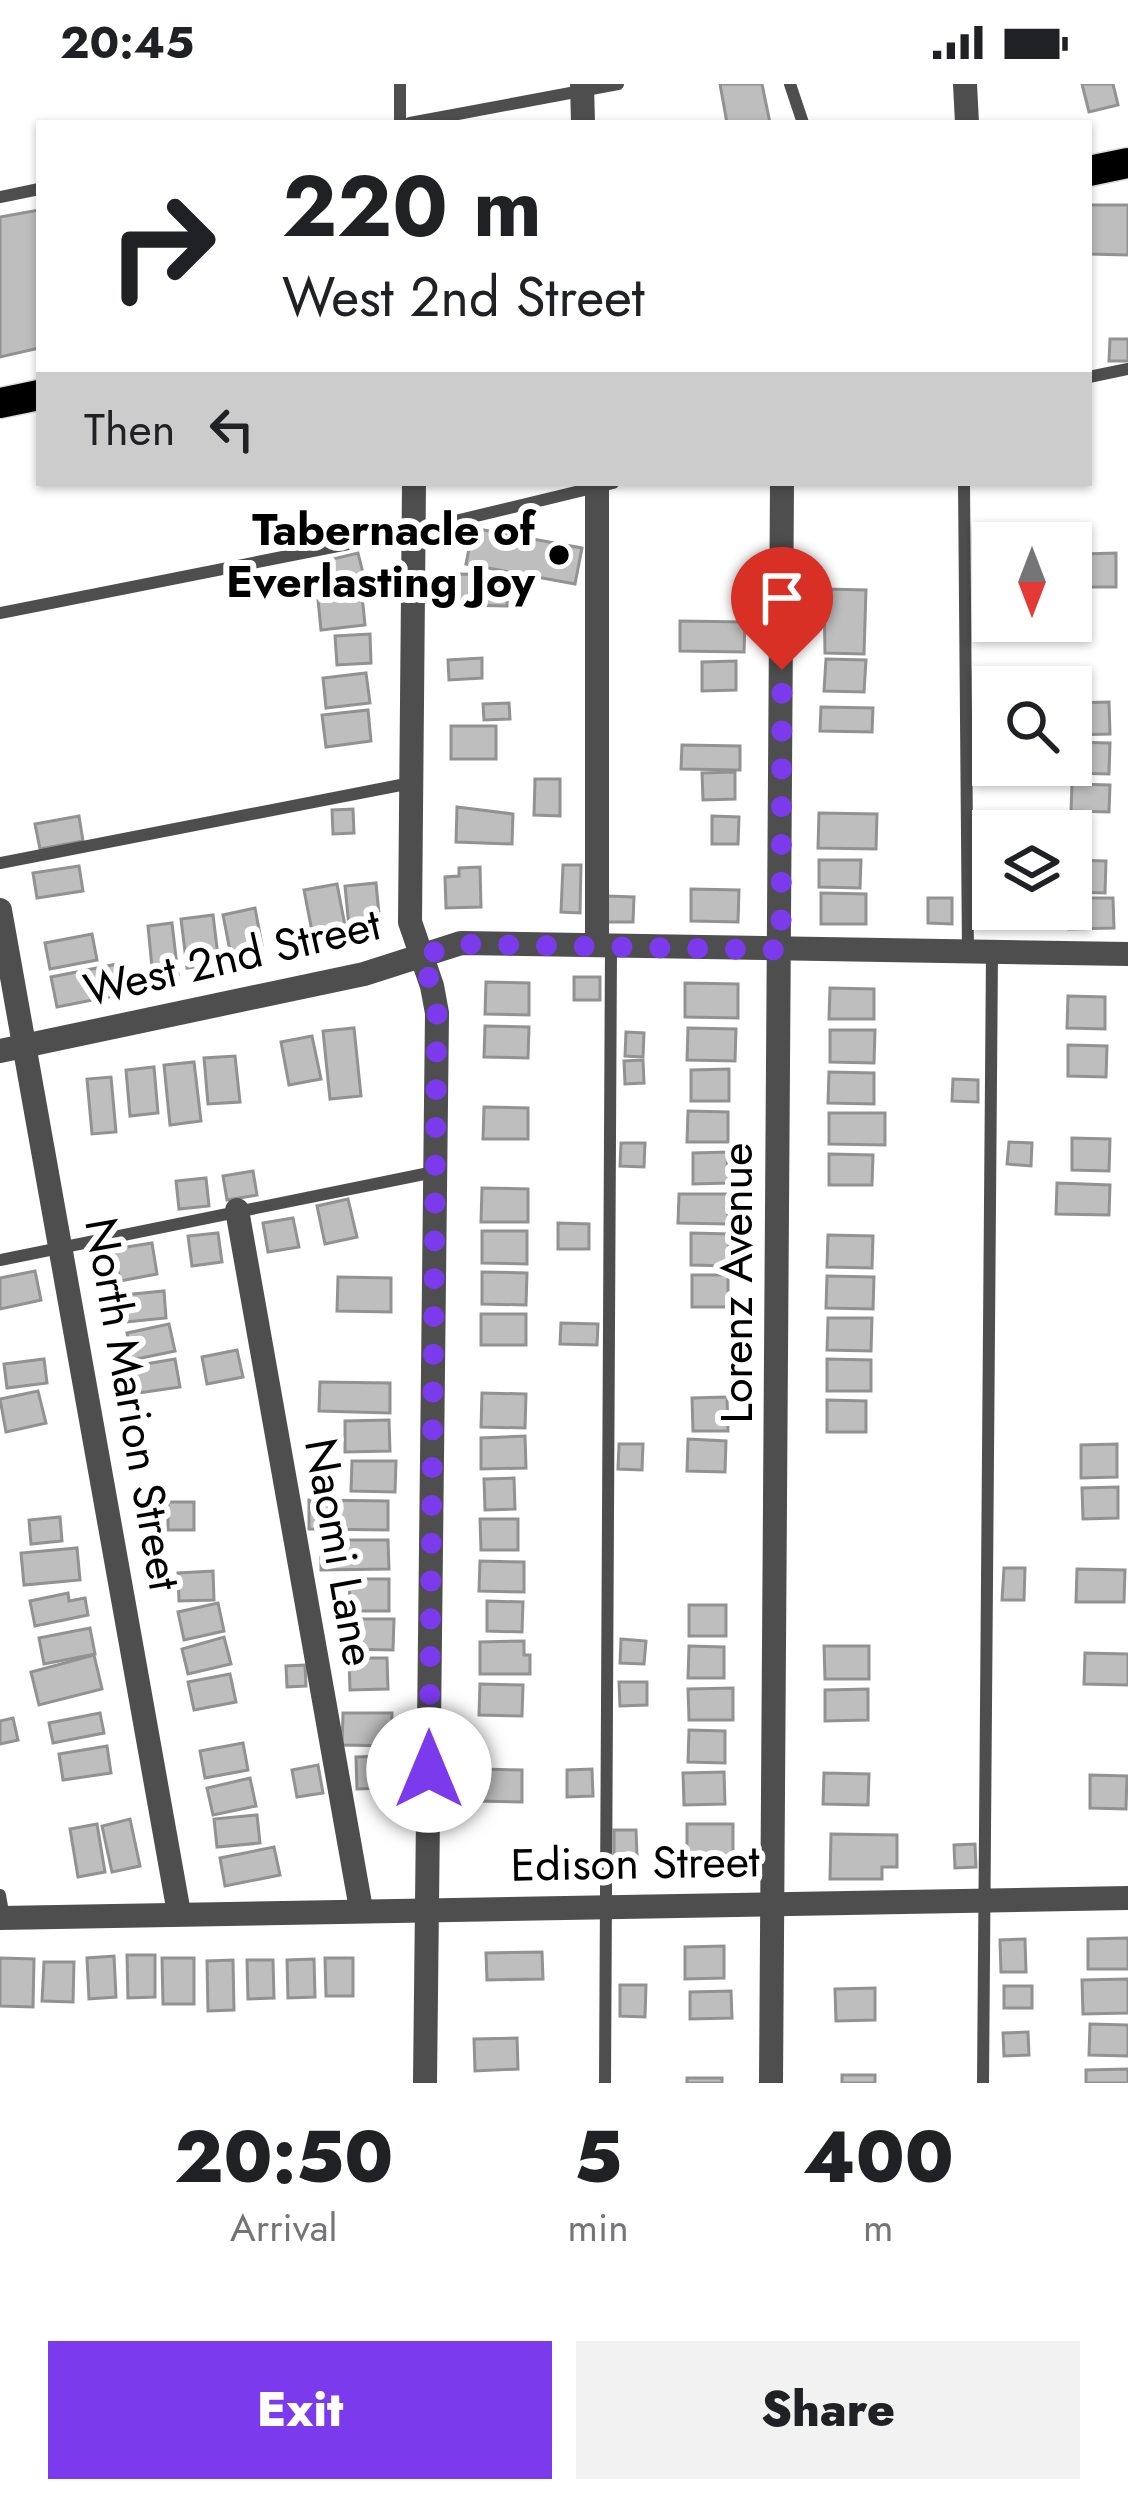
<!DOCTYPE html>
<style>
body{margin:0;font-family:Jost,sans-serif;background:#f2f2f2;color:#202124;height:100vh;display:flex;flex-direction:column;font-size:45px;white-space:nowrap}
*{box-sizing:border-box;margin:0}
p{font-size:39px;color:#757577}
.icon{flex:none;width:66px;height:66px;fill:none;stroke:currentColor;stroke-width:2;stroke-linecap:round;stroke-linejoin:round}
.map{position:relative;height:1999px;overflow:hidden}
.side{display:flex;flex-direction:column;background:#fff;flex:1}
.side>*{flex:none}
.guide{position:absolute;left:36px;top:36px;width:1056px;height:366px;border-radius:0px;box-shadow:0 3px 9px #0004;background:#fff;color:#202124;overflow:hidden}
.needle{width:78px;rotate:180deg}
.controls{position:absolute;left:972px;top:438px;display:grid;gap:24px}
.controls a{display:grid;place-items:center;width:120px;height:120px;border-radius:0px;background:#fff;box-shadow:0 3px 9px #0004;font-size:60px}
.pin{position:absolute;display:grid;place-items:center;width:102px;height:102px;color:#fff;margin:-123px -51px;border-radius:50% 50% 50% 0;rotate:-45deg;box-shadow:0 0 12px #0007}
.pin .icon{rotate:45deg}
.me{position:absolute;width:132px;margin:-66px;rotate:0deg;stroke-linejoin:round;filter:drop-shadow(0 0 9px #0008)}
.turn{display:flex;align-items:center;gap:42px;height:252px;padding:0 48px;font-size:54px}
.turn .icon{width:156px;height:156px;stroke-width:2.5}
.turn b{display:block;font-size:84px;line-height:102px}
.then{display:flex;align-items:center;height:114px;padding:0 48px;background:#0003;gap:24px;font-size:45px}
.eta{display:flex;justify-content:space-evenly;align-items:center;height:204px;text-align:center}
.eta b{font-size:72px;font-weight:800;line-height:84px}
.cta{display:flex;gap:24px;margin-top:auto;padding:24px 48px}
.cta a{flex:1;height:138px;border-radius:0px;background:#7c3aed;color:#fff;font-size:48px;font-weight:800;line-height:138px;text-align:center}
.cta a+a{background:#f2f2f2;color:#202124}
.status{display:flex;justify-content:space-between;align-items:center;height:84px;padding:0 60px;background:#fff;direction:ltr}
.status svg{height:33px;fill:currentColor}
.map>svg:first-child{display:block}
.building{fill:#bebebe;stroke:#929292;stroke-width:3}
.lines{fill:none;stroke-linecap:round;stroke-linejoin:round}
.primary-casing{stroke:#dbdbdb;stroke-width:33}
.service{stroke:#4e4e4e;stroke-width:12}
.minor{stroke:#4e4e4e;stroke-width:24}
.primary{stroke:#000;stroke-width:30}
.route{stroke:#7c3aed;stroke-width:21;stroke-dasharray:0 37.8}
.poi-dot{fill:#000;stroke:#fff;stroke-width:4.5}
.labels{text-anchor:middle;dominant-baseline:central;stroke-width:12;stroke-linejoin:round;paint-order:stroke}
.poi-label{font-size:45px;font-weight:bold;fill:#000;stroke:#fff;text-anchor:end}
.street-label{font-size:45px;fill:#000;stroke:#fff}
</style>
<div class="status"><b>20:45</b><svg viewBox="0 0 49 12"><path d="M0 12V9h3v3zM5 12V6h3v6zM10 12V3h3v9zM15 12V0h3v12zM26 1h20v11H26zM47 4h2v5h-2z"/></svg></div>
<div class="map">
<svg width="1128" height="1999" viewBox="0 0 1128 1999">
<rect width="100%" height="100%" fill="#fff"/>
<!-- building -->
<g class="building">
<polygon points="720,0 762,0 770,39 727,39"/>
<polygon points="1082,0 1113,0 1118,21 1089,28"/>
<polygon points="1089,121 1128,121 1128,171 1089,170"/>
<polygon points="39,126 39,264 0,273 0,133"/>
<polygon points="1110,255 1128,255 1128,277 1109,277"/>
<polygon points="473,444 582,464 575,500 466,480"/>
<polygon points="358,469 366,501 327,510 320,478"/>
<polygon points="1116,469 1116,503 1085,503 1084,470"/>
<polygon points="459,490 508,491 507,522 459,521"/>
<polygon points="824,505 866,506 864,570 825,569"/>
<polygon points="362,511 365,541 321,546 318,516"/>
<polygon points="680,537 745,538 744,568 680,567"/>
<polygon points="370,550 371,579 337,581 335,552"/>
<polygon points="482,574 482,594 449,596 448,576"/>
<polygon points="826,575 866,576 864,608 824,607"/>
<polygon points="736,577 736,606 702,607 702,578"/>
<polygon points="366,589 370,619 326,624 323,594"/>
<polygon points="1109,618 1110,650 1071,651 1071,619"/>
<polygon points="509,619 510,635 484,636 483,620"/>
<polygon points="821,623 873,624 872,648 820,647"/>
<polygon points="368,626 371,657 326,663 322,631"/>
<rect x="451" y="642" width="45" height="33"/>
<polygon points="1071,658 1110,659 1109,690 1070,689"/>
<polygon points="682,661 740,662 740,686 681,685"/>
<polygon points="735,688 735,715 703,716 702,689"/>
<polygon points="535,695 560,695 560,732 534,731"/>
<polygon points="1072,700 1110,701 1109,728 1071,727"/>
<polygon points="457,723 513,730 512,760 456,758"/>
<polygon points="353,725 354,749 333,750 332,726"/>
<polygon points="819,729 877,730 876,765 818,764"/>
<polygon points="79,732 83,757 40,765 35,740"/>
<polygon points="712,732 739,733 738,760 712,760"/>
<polygon points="1006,741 1006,747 993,747 993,765 983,765 982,742"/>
<polygon points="819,776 861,776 860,804 819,803"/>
<polygon points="1071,776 1106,777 1105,809 1071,808"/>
<polygon points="563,781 581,781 580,829 561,828"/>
<polygon points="985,781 993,781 993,805 983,805"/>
<polygon points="79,782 83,807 37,814 33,789"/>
<polygon points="480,783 481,823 446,824 445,793 459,792 459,784"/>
<polygon points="376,799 380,840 349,843 345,802"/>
<polygon points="337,800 347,852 314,858 304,806"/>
<polygon points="691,805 739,806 738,838 691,837"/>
<polygon points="821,809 866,810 866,840 821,840"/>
<polygon points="607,812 634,813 633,838 607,838"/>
<polygon points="928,814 952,814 952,840 928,839"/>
<polygon points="986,814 993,814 993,825 1016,825 1016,843 986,842"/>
<polygon points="1071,814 1113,814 1114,844 1069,845"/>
<polygon points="255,824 262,861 230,867 223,831"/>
<polygon points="213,831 219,880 187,884 181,835"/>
<polygon points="172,839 178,891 153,894 148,842"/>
<polygon points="92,850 97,876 50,885 45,859"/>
<polygon points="117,880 123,910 57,923 51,893"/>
<rect x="574" y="893" width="26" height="23"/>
<polygon points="486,898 529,899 529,931 485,930"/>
<polygon points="685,899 738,900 738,934 685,933"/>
<polygon points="830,904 874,905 874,935 829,935"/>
<polygon points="1068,912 1105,913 1105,945 1067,944"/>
<polygon points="485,942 529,943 528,974 484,973"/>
<polygon points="354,944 361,1012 330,1015 323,947"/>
<polygon points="688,944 736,945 735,977 687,976"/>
<polygon points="830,946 875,946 874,979 830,978"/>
<polygon points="626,948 644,949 643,973 625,972"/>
<polygon points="312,952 321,995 289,1001 281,958"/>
<polygon points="1068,961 1107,962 1106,993 1068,992"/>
<polygon points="235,972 240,1018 208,1020 204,974"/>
<polygon points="643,976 644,999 625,1000 624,977"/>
<polygon points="194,978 201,1037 170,1041 164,981"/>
<polygon points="154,983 158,1029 130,1032 126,986"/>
<polygon points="729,985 729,1017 691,1017 691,986"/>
<polygon points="829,988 874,989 874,1020 828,1019"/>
<polygon points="111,993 116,1048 92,1050 87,995"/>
<polygon points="953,995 978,996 978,1018 952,1017"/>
<polygon points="484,1023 528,1024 528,1055 483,1055"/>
<polygon points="688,1027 728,1028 728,1058 687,1058"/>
<polygon points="829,1029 885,1029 885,1061 829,1060"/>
<polygon points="1072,1054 1110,1055 1109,1087 1072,1086"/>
<polygon points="1009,1058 1032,1059 1031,1082 1007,1080"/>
<polygon points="621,1059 645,1059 644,1083 620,1082"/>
<polygon points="727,1068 728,1099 693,1100 693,1069"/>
<polygon points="829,1070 873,1071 872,1101 829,1101"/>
<polygon points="253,1087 257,1111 227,1116 223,1092"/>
<polygon points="206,1094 209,1122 179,1125 176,1097"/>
<polygon points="1057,1099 1110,1101 1109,1131 1056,1130"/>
<polygon points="482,1104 528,1105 528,1138 481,1138"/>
<polygon points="679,1110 728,1110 728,1140 678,1139"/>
<polygon points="348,1115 357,1153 325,1160 317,1122"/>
<polygon points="293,1134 299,1163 268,1168 263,1139"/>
<polygon points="558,1139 589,1140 589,1165 558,1165"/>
<polygon points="482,1147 527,1147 527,1180 482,1179"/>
<polygon points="218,1149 222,1178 192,1182 188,1152"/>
<polygon points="691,1149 729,1150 728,1182 691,1181"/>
<polygon points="828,1151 873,1152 872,1184 827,1183"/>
<polygon points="152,1159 157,1190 120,1197 114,1165"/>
<polygon points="35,1187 41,1216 0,1225 0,1194"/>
<polygon points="482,1188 527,1189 526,1221 482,1220"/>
<rect x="692" y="1191" width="36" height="32"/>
<polygon points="827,1192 874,1193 873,1225 826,1224"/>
<polygon points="338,1193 391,1194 391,1228 337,1227"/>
<polygon points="164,1207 166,1234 125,1238 122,1211"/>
<rect x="481" y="1230" width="45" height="31"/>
<polygon points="828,1234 872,1234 871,1267 827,1266"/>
<polygon points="561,1239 598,1240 597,1261 560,1260"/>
<polygon points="169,1240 175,1267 132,1276 127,1249"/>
<polygon points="237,1266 243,1293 207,1300 202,1273"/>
<polygon points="44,1275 47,1299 7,1304 4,1280"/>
<polygon points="175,1275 180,1303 138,1309 134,1282"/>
<polygon points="827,1275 871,1276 871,1307 827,1307"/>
<polygon points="320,1298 390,1299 390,1329 319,1327"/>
<polygon points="38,1307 46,1339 6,1348 0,1315"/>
<polygon points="482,1309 526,1310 525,1344 481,1343"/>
<polygon points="727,1313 728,1347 693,1347 692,1314"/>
<polygon points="827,1316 866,1317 866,1348 827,1348"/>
<polygon points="389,1336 390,1367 345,1368 345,1337"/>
<polygon points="525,1352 526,1384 481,1385 481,1354"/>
<polygon points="688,1355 726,1357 725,1388 687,1387"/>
<polygon points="619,1360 643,1360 642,1386 618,1385"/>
<polygon points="1117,1360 1117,1393 1081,1394 1081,1361"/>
<polygon points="352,1377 396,1377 395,1408 351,1407"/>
<polygon points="514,1394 515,1425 485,1426 484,1395"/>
<polygon points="1118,1403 1118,1434 1083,1435 1082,1404"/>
<polygon points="309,1416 388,1417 388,1446 309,1445"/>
<rect x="168" y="1418" width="26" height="28"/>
<polygon points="60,1433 62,1457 31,1460 29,1436"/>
<polygon points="480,1435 518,1435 518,1466 481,1466"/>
<polygon points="321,1456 388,1456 389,1485 321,1486"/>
<polygon points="77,1464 80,1496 24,1501 21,1469"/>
<polygon points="480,1477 524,1478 524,1508 479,1507"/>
<polygon points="1004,1484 1025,1484 1024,1516 1002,1516"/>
<polygon points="1077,1485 1125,1486 1124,1518 1076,1518"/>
<polygon points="213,1487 214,1516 179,1517 178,1489"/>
<polygon points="350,1495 389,1495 389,1527 349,1527"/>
<polygon points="68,1509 69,1517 85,1514 88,1531 35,1542 30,1517"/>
<polygon points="487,1517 523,1518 522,1548 487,1547"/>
<polygon points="218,1519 224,1547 184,1556 178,1528"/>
<rect x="689" y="1521" width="37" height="31"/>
<polygon points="344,1535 394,1535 393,1566 343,1565"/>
<polygon points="90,1544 95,1570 44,1580 39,1554"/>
<polygon points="224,1553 231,1580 188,1590 182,1565"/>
<polygon points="621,1555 646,1557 644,1580 620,1579"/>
<polygon points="524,1557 524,1571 530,1571 530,1590 480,1590 480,1558"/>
<polygon points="689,1562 724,1563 724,1594 688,1594"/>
<polygon points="824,1562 869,1562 869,1595 825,1595"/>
<polygon points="1085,1569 1128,1570 1128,1601 1084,1600"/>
<polygon points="94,1571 102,1605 39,1621 31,1588"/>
<polygon points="349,1574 387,1574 388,1605 350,1606"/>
<polygon points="305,1581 306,1602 287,1603 286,1582"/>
<polygon points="230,1590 236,1618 194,1626 188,1598"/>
<polygon points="619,1598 647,1598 647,1621 620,1622"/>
<polygon points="480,1600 523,1601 522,1632 479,1631"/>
<polygon points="733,1604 733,1636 689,1636 688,1605"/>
<polygon points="868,1605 868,1636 825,1637 825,1606"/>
<polygon points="100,1629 104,1649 53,1659 49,1639"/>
<polygon points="343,1629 392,1629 391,1662 342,1661"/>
<polygon points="13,1634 18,1656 0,1660 0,1637"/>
<polygon points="689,1646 725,1647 725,1679 688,1678"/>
<polygon points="243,1659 248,1686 205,1694 200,1667"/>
<polygon points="107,1662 111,1689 63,1696 59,1670"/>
<polygon points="384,1672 384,1704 357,1705 356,1673"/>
<polygon points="318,1681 323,1709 297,1713 292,1686"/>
<polygon points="479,1685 522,1686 522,1718 478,1717"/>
<polygon points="592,1685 593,1712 567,1713 567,1686"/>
<polygon points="724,1688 725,1720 684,1721 683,1689"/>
<polygon points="824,1689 869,1690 868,1721 823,1720"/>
<polygon points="1090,1691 1127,1692 1126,1725 1090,1724"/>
<polygon points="250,1694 256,1722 213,1731 207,1704"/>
<polygon points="257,1731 260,1759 217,1763 214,1735"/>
<polygon points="130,1735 140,1782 112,1788 102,1742"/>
<polygon points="97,1740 105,1788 78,1793 70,1745"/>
<polygon points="687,1740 733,1740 733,1772 687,1771"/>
<polygon points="614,1746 636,1746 637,1771 614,1771"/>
<polygon points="831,1750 897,1751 897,1783 882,1783 882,1795 830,1795"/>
<polygon points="975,1760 976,1783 955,1784 954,1761"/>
<polygon points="274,1763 280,1791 225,1802 220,1774"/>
<polygon points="1128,1854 1128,1885 1088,1885 1088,1855"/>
<polygon points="1025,1855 1026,1888 1001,1888 1000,1856"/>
<polygon points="724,1862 724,1894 685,1895 685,1863"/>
<polygon points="542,1868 543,1895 487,1896 486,1869"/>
<polygon points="127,1871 155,1871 155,1913 128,1914"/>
<polygon points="114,1872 116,1913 89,1915 87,1874"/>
<polygon points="0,1874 34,1875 33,1923 0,1922"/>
<polygon points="162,1874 194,1874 194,1920 163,1920"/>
<polygon points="325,1874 353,1874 353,1912 326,1912"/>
<polygon points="314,1875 315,1913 288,1914 287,1876"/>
<polygon points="233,1876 234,1926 208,1927 207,1877"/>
<polygon points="247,1876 273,1876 274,1914 248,1915"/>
<polygon points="44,1878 74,1878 73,1918 42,1917"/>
<polygon points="1128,1895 1128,1929 1083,1930 1082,1896"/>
<polygon points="620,1901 646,1901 645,1933 620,1932"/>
<rect x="1004" y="1902" width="28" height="22"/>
<polygon points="875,1904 875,1936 836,1937 835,1905"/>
<polygon points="731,1907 732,1934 690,1935 690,1908"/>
<polygon points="1090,1940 1128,1941 1128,1972 1089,1971"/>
<polygon points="1028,1948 1029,1971 1004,1972 1003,1949"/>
<polygon points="517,1954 518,1985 475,1987 474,1955"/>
<polygon points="1128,1985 1128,1999 1086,1999 1086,1986"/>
<rect x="842" y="1991" width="33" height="8"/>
<rect x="687" y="1994" width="35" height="5"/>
</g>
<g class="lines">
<!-- primary casing -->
<g class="primary-casing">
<g id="primary">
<polyline points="1089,87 1128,79"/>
<polyline points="0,319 39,311"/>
</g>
</g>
<!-- service -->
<g class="service">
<polyline points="790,0 803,39"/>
<polyline points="400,39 400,0"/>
<polyline points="410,39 618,0"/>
<polyline points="0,113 39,105"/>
<polyline points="1089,293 1128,285"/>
<polyline points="964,399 968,870"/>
<polyline points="0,529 414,447 613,399"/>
<polyline points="0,779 411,699"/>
<polyline points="0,1176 434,1088"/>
<polyline points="0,1811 4,1834"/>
<polyline points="605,1999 611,863"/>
<polyline points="983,1999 992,869"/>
</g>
<!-- minor -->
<g class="minor">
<polyline points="582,0 583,39"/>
<polyline points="965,0 967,39"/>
<polyline points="414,399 410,838 432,902 437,929 425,1999"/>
<polyline points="597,403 597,861"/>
<polyline points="0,826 179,1829"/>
<polyline points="0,967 364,890 461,859 1128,870"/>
<polyline points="237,1126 361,1825"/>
<polyline points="0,1834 1128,1814"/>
<polyline points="771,1999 782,399"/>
</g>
<!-- primary -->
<use href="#primary" class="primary"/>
</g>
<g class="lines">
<!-- route -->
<polyline class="route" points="429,1686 437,929 432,902 420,872 461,860 781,866 782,586"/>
</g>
<!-- markers -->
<circle class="poi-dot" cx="559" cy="471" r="12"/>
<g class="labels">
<!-- poi labels -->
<g class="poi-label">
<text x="535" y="445">Tabernacle of<tspan x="535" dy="52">Everlasting Joy</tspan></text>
</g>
<!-- street labels -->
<g class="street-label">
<text transform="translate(232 873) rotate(-13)">West 2nd Street</text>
<text transform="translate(736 1199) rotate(-90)">Lorenz Avenue</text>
<text transform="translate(133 1320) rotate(80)">North Marion Street</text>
<text transform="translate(340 1468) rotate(80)">Naomi Lane</text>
<text transform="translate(635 1779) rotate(-1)">Edison Street</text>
</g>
</g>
</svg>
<div class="controls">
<a><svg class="needle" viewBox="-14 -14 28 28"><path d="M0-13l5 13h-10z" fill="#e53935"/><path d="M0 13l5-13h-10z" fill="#757577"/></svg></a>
<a><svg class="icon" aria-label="search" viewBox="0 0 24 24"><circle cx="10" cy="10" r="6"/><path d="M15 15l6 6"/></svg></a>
<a><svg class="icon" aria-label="layers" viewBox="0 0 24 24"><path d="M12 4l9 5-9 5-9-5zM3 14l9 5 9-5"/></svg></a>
</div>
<div class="pin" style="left:782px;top:586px;background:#d93025"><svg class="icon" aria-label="arrive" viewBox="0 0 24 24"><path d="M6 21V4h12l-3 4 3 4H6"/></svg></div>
<svg class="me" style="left:429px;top:1686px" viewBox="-20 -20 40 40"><circle r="19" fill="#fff"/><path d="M0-13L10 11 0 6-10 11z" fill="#7c3aed"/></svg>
<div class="guide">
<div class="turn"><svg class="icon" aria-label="right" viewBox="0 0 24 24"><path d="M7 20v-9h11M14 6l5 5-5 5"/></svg><div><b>220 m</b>West 2nd Street</div></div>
<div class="then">Then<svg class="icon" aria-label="left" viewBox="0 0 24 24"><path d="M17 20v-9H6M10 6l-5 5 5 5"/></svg></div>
</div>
</div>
<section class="side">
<div class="eta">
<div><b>20:50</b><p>Arrival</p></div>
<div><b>5</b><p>min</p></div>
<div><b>400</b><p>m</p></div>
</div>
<div class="cta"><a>Exit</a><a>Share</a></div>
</section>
